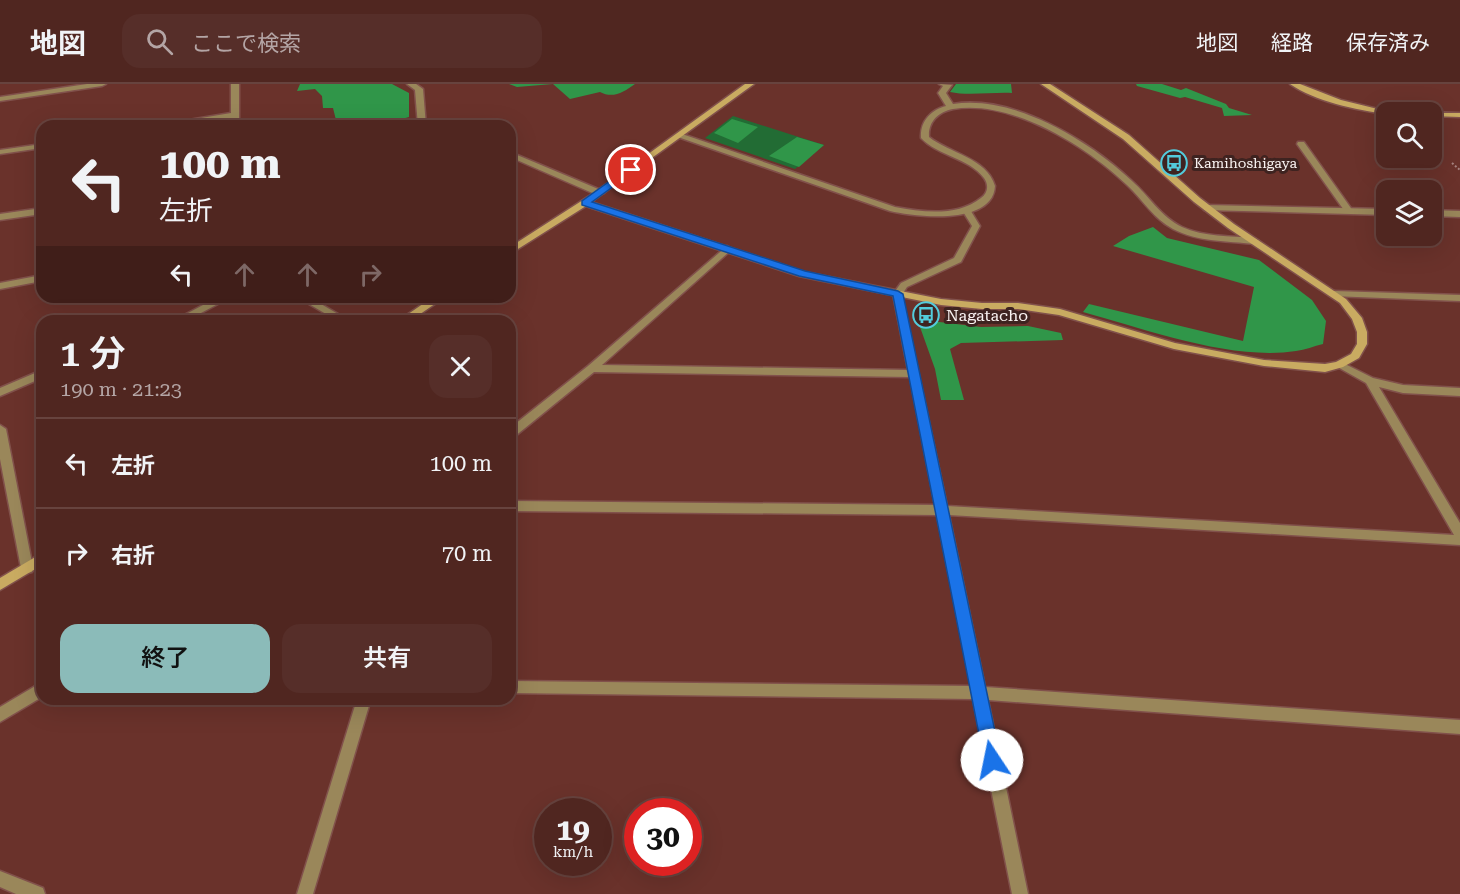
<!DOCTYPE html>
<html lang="ja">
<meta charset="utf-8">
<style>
body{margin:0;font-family:"Roboto Serif","Noto Sans JP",serif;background:#562e29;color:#f1f3f6;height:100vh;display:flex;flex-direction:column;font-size:22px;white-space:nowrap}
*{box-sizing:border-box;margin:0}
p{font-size:20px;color:#b4a5a5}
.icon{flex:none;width:33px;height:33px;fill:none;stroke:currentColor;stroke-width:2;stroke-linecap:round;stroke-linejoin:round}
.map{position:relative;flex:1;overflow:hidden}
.panel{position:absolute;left:36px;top:231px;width:480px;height:390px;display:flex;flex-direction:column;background:#502620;border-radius:18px;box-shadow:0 6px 24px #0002,0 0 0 2px #67433e}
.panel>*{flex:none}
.guide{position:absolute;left:36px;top:36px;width:480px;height:183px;border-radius:18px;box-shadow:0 6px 24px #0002,0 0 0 2px #67433e;background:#502620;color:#f1f3f6;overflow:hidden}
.buttons{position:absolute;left:1376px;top:18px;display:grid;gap:12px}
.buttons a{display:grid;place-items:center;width:66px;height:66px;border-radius:12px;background:#502620;box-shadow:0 6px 24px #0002,0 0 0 2px #67433e;font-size:30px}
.speed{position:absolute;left:534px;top:714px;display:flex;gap:12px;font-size:30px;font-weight:700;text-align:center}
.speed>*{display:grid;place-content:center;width:78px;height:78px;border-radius:50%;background:#502620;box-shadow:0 6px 24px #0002,0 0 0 2px #67433e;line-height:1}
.speed small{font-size:15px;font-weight:400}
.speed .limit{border:9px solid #d22;background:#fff;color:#111}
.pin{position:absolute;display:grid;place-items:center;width:51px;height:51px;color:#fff;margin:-26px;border:3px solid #fff;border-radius:50%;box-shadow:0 2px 6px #0007}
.me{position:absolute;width:66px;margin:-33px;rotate:349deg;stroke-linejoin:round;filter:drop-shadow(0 0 4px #0008)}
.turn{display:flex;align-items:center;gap:21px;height:126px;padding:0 24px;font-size:27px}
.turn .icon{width:78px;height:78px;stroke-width:2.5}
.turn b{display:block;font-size:42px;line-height:51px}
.lanes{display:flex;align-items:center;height:57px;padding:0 24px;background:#0003;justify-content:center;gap:30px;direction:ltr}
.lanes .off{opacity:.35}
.round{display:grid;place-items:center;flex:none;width:63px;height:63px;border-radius:18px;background:#562e29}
.overview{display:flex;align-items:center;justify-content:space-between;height:102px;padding:0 24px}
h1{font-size:36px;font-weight:600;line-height:45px}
.button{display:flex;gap:12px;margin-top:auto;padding:12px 24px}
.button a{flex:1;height:69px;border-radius:18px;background:#8bbbb9;color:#111;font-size:24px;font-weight:600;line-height:69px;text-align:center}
.button a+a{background:#562e29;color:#f1f3f6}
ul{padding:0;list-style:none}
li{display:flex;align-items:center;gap:18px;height:90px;padding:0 24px;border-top:2px solid #67433e}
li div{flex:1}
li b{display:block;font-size:22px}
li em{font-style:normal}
header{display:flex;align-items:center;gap:36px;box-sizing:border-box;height:84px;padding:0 30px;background:#502620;border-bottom:2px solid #67433e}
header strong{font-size:28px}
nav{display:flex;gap:33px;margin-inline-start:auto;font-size:21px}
.search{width:420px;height:54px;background:#562e29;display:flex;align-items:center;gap:15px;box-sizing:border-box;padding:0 21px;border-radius:18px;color:#b4a5a5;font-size:22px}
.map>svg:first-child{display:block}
.green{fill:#226c34}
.forest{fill:#309649}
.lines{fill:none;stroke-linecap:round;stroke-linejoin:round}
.lane-casing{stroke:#81514b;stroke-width:3}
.street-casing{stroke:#81514b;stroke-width:3}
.secondary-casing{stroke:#81514b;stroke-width:3}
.path{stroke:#a78480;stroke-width:2;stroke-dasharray:2 2;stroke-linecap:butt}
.lane{fill:#9a875a;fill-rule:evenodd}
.street{fill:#9a875a;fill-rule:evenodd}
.secondary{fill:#c9ab61;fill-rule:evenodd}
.route{fill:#1a73e8;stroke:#114b97;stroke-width:1.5}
.labels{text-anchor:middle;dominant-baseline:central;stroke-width:6;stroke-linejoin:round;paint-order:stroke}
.far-poi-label{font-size:14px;fill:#faf3f2;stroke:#3e2320;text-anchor:start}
.poi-label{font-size:16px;fill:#faf3f2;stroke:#3e2320;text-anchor:start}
</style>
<header>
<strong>地図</strong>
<div class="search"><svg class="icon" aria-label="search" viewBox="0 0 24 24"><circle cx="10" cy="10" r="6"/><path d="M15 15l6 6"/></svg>ここで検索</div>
<nav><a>地図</a><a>経路</a><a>保存済み</a></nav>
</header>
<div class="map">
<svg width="1460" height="810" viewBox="0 0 1460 810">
<rect width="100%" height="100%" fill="#6a322b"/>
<!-- green -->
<polygon class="green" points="733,32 824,61 795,85 705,54"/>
<!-- forest -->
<g class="forest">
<polygon points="300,0 392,0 409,9 409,33 377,42 331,42 336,36 333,24 323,24 322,12 315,5 297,7"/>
<path d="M509,0H635C624,8 613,15 600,8L570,15L553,0L517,3Z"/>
<path d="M956,0H1011L1012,9C993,8 967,12 950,8Z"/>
<polygon points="1136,0 1162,0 1181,6 1186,4 1226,20 1229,24 1252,31 1224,32 1222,24 1185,13 1180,14 1137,2"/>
<polygon points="732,35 758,43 738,59 714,49"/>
<polygon points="797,53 824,61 799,83 769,72"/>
<path d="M1153,143L1167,154L1259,176L1312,216L1326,237L1323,260C1314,262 1305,266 1296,267C1231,277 1145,245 1083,228L1089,220L1243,257L1254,203L1113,162L1129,152Z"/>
<polygon points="931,237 981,243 1028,242 1061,249 1063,256 961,259 950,265 964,316 941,316 935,285 920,243"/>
</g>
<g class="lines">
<!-- lane casing -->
<g class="lane-casing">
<g id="lane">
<polygon points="407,0 416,0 423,5 426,42 418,42 415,6"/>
<polygon points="1431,48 1442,56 1442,60 1436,60 1431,54"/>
<polygon points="1298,58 1304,58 1353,127 1352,129 1346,129 1297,60"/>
<polygon points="966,123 969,124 980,142 961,178 907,203 901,212 895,212 893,210 901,199 954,174 972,142 962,126"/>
</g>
</g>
<!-- street casing -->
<g class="street-casing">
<g id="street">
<polygon points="87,0 106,0 102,2 0,17 0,13"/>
<polygon points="231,0 239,0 239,42 231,42 231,34 180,42 161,42 165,40 231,29"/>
<path d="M939,0L952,1L946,9L953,20C1013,10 1090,57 1132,97C1149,112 1161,133 1182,143C1204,153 1230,152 1254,154L1259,157L1254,160C1227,157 1198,158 1173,145C1154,135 1143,116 1127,101C1086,62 1011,15 953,25C938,28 928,38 929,53C949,69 987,74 995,102C993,142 915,133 890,127L675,52L682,50L895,123C923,128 957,133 981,114C988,109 989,101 984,94C969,74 938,72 921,54C920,37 931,26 946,22L938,9L943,2Z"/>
<polygon points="42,60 42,64 0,70 0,66"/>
<polygon points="510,68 603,107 604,109 597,111 510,73"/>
<polygon points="1207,121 1386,125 1386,131 1204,126 1204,122"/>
<polygon points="42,124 42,130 0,136 0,130"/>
<polygon points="1431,126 1460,127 1460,133 1431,132"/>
<polygon points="727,162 732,165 730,167 602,281 908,286 893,210 898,207 901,208 947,422 1454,451 1366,299 1334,281 1339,278 1343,279 1373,294 1403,301 1460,304 1460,312 1403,309 1379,303 1460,439 1460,461 949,431 985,603 1460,636 1460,650 988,616 1028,810 1012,810 973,615 510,609 510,597 971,602 937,431 510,427 510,417 935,421 910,293 594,288 514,353 510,354 510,344 588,282"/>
<polygon points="42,191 42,197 0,205 0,199"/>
<polygon points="1334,207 1460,211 1460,217 1331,212 1331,208"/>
<polygon points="218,213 231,213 186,237 173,237"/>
<polygon points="297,213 309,213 350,237 338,237"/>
<polygon points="42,286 42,294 0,312 0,304"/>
<polygon points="0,341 6,345 33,484 32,488 27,489 22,488 21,484 0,375"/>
<polygon points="42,598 42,613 0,638 0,623"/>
<polygon points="357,615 371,615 313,810 297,810"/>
<polygon points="0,787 43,804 45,810 16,810 0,803"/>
</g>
</g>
<!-- secondary casing -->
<g class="secondary-casing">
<g id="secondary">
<polygon points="745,0 754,0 591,118 804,188 941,215 982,219 1018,219 1060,225 1175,259 1264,276 1325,280 1336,278 1351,270 1357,260 1357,248 1352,235 1340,219 1228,144 1194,118 1123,55 1041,0 1050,0 1129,51 1200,114 1234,140 1346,215 1362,234 1367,248 1367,260 1359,274 1343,283 1325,288 1264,282 1174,265 1059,231 1018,225 982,225 941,221 799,192 586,122 510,170 510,163 597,107"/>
<path d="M1290,0H1300L1341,16L1390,28H1386V30C1357,26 1314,17 1290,0Z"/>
<polygon points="1428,28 1460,29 1460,33 1431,32 1431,28"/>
<polygon points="433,213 445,213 410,237 398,237"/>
<polygon points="42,469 42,481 0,506 0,494"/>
</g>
</g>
<!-- path -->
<polyline class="path" points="1452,79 1460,86"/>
<!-- lane -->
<use href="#lane" class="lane"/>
<!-- street -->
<use href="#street" class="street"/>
<!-- secondary -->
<use href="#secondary" class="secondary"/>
</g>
<!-- route -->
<polygon class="route" points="628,84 636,86 592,118 805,187 898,207 903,210 1001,676 999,682 992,684 986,682 984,676 893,212 799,192 582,121 582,117"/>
<!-- icons -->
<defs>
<g id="bus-ring" transform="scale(1.35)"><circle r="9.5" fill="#3e2320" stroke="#53cbdb" stroke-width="1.5"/><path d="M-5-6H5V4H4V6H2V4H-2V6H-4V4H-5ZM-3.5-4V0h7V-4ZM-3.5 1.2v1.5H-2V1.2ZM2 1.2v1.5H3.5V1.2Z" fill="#53cbdb"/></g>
</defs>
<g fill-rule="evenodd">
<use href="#bus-ring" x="1174" y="79"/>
<use href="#bus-ring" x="926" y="231"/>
</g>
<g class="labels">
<!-- far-poi labels -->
<g class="far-poi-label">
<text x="1194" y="79">Kamihoshigaya</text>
</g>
<!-- poi labels -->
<g class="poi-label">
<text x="946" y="231">Nagatacho</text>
</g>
</g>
</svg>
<div class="buttons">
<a><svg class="icon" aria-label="search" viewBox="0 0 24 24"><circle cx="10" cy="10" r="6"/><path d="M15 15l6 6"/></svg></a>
<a><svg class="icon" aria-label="layers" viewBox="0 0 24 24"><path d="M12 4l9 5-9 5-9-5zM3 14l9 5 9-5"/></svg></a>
</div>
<div class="speed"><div>19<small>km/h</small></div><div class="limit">30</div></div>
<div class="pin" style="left:631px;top:86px;background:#d93025"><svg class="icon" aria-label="arrive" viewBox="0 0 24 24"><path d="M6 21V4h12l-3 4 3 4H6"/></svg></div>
<svg class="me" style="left:992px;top:676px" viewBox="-20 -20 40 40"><circle r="19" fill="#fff"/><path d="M0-13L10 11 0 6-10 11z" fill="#1a73e8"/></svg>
<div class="guide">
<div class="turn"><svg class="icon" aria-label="left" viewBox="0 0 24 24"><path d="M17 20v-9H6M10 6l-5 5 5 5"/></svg><div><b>100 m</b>左折</div></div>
<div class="lanes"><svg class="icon" aria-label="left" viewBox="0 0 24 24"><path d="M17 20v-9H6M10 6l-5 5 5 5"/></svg><svg class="icon off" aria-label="ahead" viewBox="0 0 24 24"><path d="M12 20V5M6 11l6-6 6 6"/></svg><svg class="icon off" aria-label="ahead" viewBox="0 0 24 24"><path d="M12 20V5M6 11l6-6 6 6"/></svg><svg class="icon off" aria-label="right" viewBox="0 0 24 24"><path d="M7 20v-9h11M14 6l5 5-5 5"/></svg></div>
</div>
<section class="panel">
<div class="overview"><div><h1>1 分</h1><p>190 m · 21:23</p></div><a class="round"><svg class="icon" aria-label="close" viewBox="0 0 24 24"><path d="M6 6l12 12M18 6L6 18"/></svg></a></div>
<ul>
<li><svg class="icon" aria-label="left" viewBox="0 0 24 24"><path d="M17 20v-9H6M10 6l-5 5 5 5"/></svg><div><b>左折</b></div><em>100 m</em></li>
<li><svg class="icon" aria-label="right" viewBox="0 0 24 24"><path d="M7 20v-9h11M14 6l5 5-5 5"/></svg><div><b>右折</b></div><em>70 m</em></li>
</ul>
<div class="button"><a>終了</a><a>共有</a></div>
</section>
</div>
